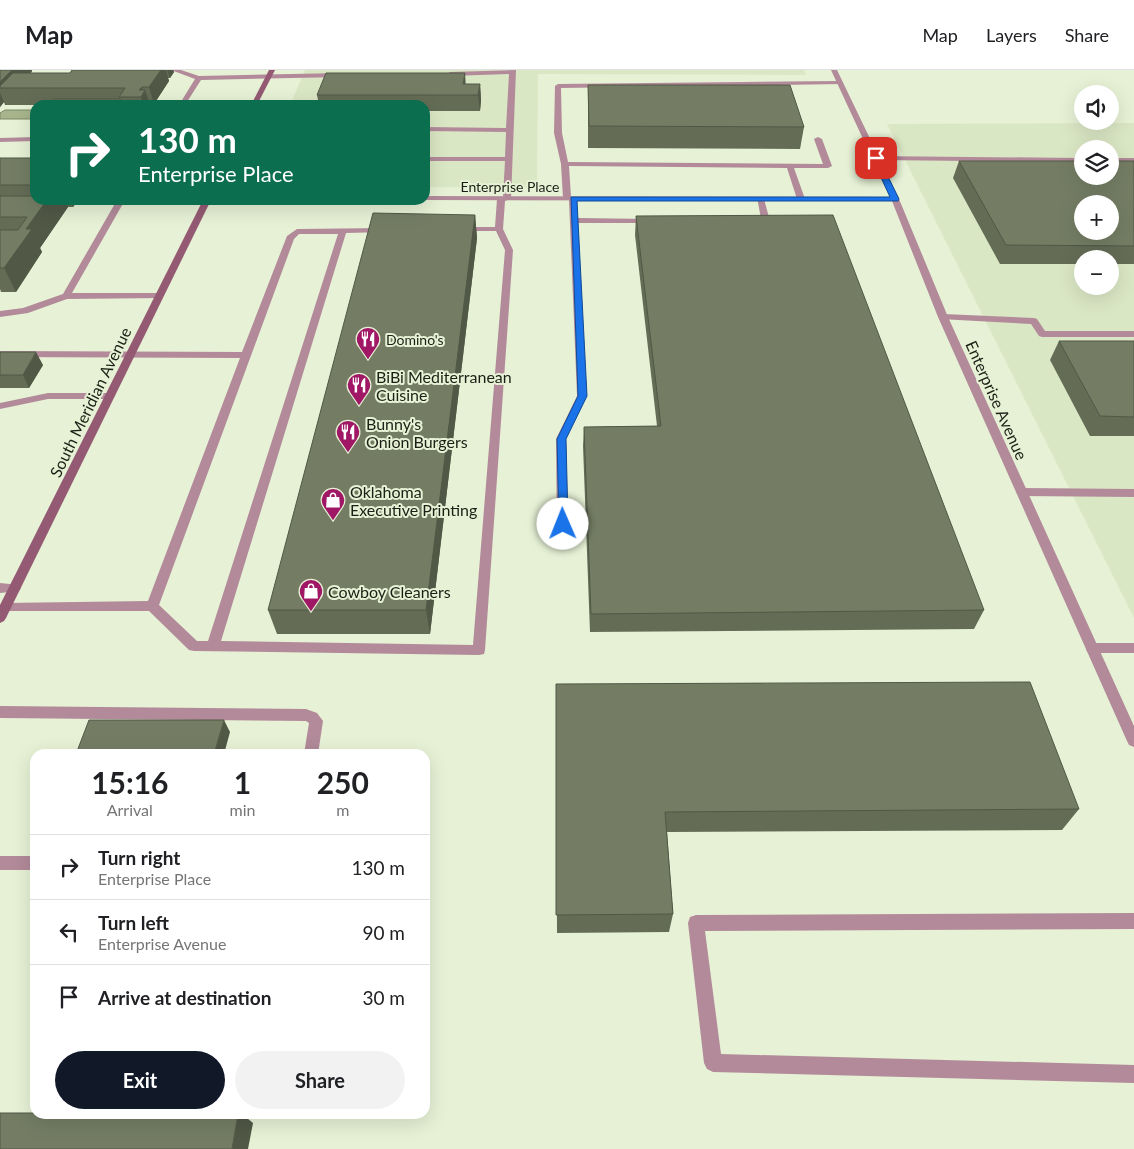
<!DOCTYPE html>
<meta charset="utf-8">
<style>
body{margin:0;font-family:Lato,sans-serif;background:#f2f2f2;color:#202124;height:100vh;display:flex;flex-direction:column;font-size:19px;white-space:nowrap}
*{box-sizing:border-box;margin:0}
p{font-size:16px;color:#757577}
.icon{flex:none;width:28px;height:28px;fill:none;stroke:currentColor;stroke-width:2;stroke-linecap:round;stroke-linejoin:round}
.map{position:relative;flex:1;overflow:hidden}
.drawer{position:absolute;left:30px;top:679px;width:400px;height:370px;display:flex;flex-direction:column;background:#fff;border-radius:15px;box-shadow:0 5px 20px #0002}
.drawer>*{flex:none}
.banner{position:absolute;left:30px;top:30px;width:400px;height:105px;border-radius:15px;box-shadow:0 5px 20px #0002;background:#0b6e4f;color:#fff;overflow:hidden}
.buttons{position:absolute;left:1074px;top:15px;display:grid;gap:10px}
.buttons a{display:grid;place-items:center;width:45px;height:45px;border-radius:50%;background:#fff;box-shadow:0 5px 20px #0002;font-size:25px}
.pin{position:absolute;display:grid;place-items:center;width:42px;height:42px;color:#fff;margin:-21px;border-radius:10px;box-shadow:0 2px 8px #0006}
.me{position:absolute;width:55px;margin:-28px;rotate:359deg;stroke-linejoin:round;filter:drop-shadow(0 0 4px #0008)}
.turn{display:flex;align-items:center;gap:18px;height:105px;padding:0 25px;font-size:22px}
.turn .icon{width:65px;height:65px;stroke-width:2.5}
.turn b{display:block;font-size:35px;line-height:42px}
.eta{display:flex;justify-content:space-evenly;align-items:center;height:85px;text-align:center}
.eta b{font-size:30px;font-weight:700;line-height:35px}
.action{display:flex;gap:10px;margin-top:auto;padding:10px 25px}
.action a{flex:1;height:58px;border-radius:30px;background:#111827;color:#fff;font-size:20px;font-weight:700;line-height:58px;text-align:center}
.action a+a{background:#f2f2f2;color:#202124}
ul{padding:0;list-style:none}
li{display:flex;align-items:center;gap:15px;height:65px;padding:0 25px;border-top:1px solid #e0e0e0}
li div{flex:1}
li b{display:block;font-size:19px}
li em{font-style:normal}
header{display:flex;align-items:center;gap:30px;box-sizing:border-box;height:70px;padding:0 25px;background:#fff;border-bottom:1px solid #e0e0e0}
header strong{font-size:24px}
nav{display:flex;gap:28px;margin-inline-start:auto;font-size:18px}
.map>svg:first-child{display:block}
.built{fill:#dae7c4;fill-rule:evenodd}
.water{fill:#a6b58b;stroke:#7d8868}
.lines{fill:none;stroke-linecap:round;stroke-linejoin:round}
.lane{fill:#b28a9a;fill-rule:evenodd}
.street{fill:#b28a9a;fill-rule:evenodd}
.secondary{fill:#945a73;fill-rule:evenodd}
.wall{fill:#646c56}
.shaded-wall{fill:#515846}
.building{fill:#747d64;stroke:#515846;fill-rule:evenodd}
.route{fill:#1a73e8;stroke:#114b97}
.labels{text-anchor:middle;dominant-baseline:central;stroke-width:4;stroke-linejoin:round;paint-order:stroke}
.far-street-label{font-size:14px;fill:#1c1f15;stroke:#e6f1d5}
.far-poi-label{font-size:14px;fill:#1c1f15;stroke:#e6f1d5;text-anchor:start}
.poi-label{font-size:16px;fill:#1c1f15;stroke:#e6f1d5;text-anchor:start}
.street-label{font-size:16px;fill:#1c1f15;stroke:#e6f1d5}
</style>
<header>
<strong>Map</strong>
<nav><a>Map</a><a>Layers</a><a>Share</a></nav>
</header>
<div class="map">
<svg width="1134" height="1079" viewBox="0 0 1134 1079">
<rect width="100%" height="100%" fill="#e6f1d5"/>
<!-- built -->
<g class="built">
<polygon points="305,0 804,0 806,5 538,4 537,118 425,117 425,35 290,35"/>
<path d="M1134,53V548L887,54ZM1082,79H1110V106H1082ZM1082,134H1110V161H1082ZM1082,189H1110V216H1082Z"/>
</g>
<!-- water -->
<polygon class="water" points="5,40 35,40 35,49 0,49 0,43"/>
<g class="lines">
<!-- lane -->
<g class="lane">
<polygon points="171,0 181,0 199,6 342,3 345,5 342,7 201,10 185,35 179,35 195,9"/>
<path d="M516,0L511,129L505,131L503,159L513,180L485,580L484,584L479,585L194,581L189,580L149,541H1L0,536L5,533L148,531L240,288L0,287V281L242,282L287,166L297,159L384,158H387V162L346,163L221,571L473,575L505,180L496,161H459L455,159L459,157H495L497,129L503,127L505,91H425V87H505L506,62L425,61V57L506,58L509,4L450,6L447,4L450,2ZM299,164H338L208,571H197L159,535L294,169Z"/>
<polygon points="840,11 842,12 842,14 561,18 562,63 568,92 823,94 814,69 818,67 822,69 832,96 828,98 794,98 805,129 801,131 797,129 787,98 569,96 571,127 577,129 578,148 652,149 656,151 652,153 578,153 587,326 566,369 569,472 567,475 559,475 557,472 556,369 577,326 569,130 563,128 561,94 554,63 555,16 558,14"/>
<polygon points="35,67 35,71 0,72 0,68"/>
<polygon points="873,86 1082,88 1082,92 876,90 872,88"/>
<rect x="1110" y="88" width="24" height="4"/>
<polygon points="757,127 764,129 770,151 769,153 755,153 751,151 761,149"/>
<polygon points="117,130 125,130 72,223 160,223 163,224 163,228 67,229 28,243 0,247 0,241 23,238 63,224"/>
<polygon points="943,244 1034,248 1037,249 1045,261 1134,261 1134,267 1042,267 1039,266 1031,254 940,249 940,245"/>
<polygon points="48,323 110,323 115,326 110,329 48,329 0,339 0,333"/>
<polygon points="1022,418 1134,419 1134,427 1022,426 1016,422"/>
<polygon points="0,513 19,515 21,518 19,521 0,523"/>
<polygon points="1092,573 1134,573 1134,583 1092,583 1087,582 1086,578 1087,574"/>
<polygon points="0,636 306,639 317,643 323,651 318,684 304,684 309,653 306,651 0,648"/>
<rect x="0" y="786" width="35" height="14"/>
<polygon points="1134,843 1134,859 705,861 721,984 1134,995 1134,1013 713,1002 707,999 704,993 688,853 690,847 696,845"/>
</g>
<!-- street -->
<polygon class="street" points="831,0 837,0 899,129 948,247 1134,656 1134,677 1129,675 1127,671 938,247 892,131 423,130 425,126 890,127"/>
<!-- secondary -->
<g class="secondary">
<polygon points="269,0 275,0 257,35 251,35"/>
<polygon points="203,130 211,130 6,548 4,551 0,553 0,535"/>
</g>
</g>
<!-- wall -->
<g class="wall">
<polygon points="0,0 32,1 31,3 70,3 72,0 173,0 174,2 170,8 168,8 169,11 154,34 149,34 150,35 5,35 4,32 0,37"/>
<polygon points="466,14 480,14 481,30 480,41 425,41 425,35 319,35 317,25"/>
<polygon points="588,15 804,57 800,79 588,78"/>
<polygon points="0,88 35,88 35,130 78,130 73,137 68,137 40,178 42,182 16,222 1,222 0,219"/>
<polygon points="959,91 1134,91 1134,194 1110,194 1110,189 1082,189 1082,194 1000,194 953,108"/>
<polygon points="475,145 477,168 430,564 277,564 268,540"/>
<polygon points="636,146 984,540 974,559 590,562 583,376 584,357 657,356 635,165"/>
<polygon points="1059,271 1134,271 1134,366 1090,366 1050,290"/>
<polygon points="0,282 43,295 29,318 0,318"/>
<polygon points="556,614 1079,739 1062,760 667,762 673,844 669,862 557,863"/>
</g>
<!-- shaded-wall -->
<g class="shaded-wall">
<polygon points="12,0 32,0 32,1 17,18 0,18 0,12"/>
<polygon points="158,0 166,0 169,11 154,34 149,17"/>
<polygon points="167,0 173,0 174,2 170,8"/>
<polygon points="465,3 466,20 463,14"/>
<polygon points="480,14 481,30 480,41 478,25"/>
<polygon points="142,17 144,23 145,20 150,35 143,35 139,20"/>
<polygon points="0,23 4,32 0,37"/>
<polygon points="47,130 65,130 68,137 40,178 42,182 16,222 4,198 26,159"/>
<polygon points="70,130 78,130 73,137"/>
<polygon points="475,145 477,168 430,564 426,540"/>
<polygon points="36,282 43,295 29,318 23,305"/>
<polygon points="224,650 230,662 224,684 214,684"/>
<polygon points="238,1044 242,1044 253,1053 248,1079 232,1079"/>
</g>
<!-- building -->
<g class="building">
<polygon points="0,0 12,0 0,12"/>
<polygon points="72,0 161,0 149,17 142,17 139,20 145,20 141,27 119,27 125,18 0,18 0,16 13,3 70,3"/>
<polygon points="326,3 465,3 463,14 480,14 478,25 317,25"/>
<polygon points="588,15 790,15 804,57 589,56"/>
<polygon points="54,29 120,29 121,31 118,35 49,35"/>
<rect x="0" y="88" width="35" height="27"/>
<path d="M959,91H1082V106H1110V91H1134V176L1006,175ZM1082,134H1110V161H1082Z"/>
<polygon points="0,126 35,126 35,130 47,130 26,159 32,159 4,198 0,198 0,160 18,160 27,147 0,147"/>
<polygon points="373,143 475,145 426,540 268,540"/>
<polygon points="833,145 984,540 591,544 584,357 661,356 636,146"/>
<polygon points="1059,271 1134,271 1134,347 1100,346"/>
<polygon points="0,282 36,282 23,305 0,305"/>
<polygon points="1030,612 1079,739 665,742 673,844 556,845 556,614"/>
<polygon points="89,650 224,650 214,684 76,684"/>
<polygon points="0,1043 35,1043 35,1044 238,1044 232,1079 0,1079"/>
</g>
<!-- route -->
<polygon class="route" points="876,86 879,88 899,129 898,131 577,131 587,326 566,369 568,454 563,458 559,457 557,369 578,326 571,127 890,127 872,88"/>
<!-- icons -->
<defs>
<g id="restaurant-pin" transform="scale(1.25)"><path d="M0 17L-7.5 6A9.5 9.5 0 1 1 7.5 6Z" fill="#9f1765" stroke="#e6f1d5"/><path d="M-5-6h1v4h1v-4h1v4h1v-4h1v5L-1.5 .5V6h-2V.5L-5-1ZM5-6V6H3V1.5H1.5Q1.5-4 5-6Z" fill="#fff"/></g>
<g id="shop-pin" transform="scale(1.25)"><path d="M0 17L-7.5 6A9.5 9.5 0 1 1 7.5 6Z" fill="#9f1765" stroke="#e6f1d5"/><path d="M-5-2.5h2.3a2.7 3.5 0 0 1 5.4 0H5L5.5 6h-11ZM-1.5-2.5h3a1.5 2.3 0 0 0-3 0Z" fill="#fff"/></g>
</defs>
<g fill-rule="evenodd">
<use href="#restaurant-pin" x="368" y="269"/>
<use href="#restaurant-pin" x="359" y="315"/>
<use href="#restaurant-pin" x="348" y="362"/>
<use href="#shop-pin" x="333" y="430"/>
<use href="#shop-pin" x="311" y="521"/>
</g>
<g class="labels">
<!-- far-street labels -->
<g class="far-street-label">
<text x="510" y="116">Enterprise Place</text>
</g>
<!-- far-poi labels -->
<g class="far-poi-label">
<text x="386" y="269">Domino's</text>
</g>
<!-- poi labels -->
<g class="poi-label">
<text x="376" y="306">BiBi Mediterranean<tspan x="376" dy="18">Cuisine</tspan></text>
<text x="366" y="353">Bunny's<tspan x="366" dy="18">Onion Burgers</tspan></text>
<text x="350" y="421">Oklahoma<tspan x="350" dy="18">Executive Printing</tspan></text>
<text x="328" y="521">Cowboy Cleaners</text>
</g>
<!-- street labels -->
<g class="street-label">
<text transform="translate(997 330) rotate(66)">Enterprise Avenue</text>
<text transform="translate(90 332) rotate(-64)">South Meridian Avenue</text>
</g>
</g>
</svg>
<div class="buttons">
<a><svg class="icon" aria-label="sound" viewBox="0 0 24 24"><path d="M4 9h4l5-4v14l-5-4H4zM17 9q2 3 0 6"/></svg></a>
<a><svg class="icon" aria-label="layers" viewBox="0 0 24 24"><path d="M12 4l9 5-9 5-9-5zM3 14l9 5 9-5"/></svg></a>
<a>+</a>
<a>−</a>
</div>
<div class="pin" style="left:876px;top:88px;background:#d93025"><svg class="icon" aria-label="arrive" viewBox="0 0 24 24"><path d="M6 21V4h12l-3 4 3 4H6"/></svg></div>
<svg class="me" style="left:563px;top:454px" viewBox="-20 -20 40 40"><circle r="19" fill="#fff"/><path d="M0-13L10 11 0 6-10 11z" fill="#1a73e8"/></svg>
<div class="banner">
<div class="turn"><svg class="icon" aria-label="right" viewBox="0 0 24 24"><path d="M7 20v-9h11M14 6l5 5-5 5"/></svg><div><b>130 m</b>Enterprise Place</div></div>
</div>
<section class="drawer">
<div class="eta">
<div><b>15:16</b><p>Arrival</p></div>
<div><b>1</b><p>min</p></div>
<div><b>250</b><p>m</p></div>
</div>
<ul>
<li><svg class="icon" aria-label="right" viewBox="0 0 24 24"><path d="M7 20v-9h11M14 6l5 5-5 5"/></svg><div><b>Turn right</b><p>Enterprise Place</p></div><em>130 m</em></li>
<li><svg class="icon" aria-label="left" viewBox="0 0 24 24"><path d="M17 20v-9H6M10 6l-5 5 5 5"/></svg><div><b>Turn left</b><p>Enterprise Avenue</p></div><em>90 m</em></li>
<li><svg class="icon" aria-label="arrive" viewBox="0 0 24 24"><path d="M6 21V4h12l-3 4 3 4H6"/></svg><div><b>Arrive at destination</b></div><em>30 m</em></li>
</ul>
<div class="action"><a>Exit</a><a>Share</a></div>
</section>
</div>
